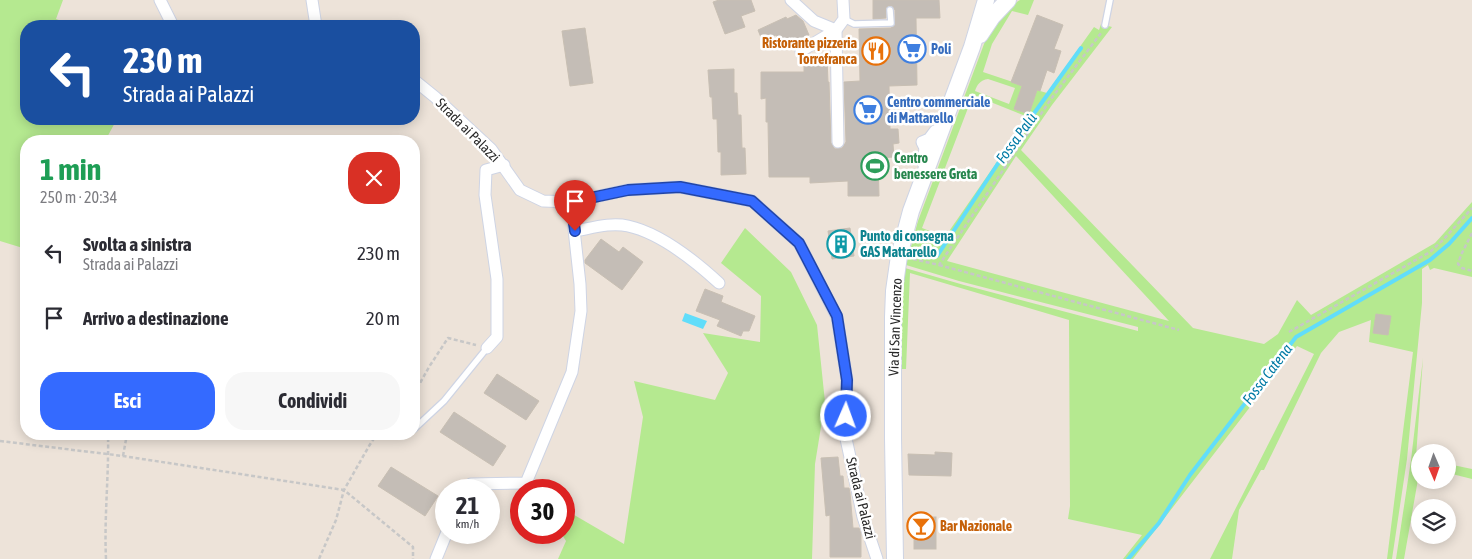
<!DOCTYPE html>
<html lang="it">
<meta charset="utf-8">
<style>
body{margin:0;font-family:"Asap Condensed",sans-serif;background:#f7f7f7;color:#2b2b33;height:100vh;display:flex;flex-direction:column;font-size:19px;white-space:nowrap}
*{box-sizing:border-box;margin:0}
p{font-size:16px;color:#7c7c81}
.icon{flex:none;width:28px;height:28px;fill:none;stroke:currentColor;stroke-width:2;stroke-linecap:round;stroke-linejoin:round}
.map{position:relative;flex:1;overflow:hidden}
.side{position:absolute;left:20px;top:135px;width:400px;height:305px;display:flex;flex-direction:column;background:#fff;border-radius:20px;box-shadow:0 2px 12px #0003}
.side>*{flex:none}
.banner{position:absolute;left:20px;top:20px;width:400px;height:105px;border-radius:20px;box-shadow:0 2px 12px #0003;background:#1a4fa0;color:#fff;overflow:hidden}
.needle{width:32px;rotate:178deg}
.tools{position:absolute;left:1411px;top:444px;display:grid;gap:10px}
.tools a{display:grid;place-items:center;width:45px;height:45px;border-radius:50%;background:#fff;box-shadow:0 2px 12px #0003;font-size:25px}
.speed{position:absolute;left:435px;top:479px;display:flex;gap:10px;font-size:25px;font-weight:700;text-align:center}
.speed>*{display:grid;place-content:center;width:65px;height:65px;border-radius:50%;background:#fff;box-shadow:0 2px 12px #0003;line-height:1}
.speed small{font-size:12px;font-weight:400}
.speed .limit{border:8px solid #d22;background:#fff;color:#111}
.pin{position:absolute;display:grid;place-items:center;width:42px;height:42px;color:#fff;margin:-51px -21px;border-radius:50% 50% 50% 0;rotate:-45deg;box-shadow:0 0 5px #0007}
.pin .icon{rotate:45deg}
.me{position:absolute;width:55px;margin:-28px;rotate:2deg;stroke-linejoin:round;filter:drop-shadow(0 0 4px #0008)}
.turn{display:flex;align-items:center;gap:18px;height:105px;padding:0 20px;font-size:22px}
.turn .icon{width:65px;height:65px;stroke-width:2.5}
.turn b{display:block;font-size:35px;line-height:42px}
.round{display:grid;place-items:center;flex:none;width:52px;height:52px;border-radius:20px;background:#f7f7f7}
.headline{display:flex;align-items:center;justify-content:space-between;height:85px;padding:0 20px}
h1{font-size:30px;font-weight:700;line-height:38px;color:#1e9e55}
.button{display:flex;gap:10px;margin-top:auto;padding:10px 20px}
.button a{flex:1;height:58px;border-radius:20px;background:#346aff;color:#fff;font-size:20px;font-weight:700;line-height:58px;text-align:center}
.button a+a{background:#f7f7f7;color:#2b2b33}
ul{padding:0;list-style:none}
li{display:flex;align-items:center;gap:15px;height:65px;padding:0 20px}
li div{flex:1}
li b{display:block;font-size:19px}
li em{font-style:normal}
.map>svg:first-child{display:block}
.green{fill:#b5e990;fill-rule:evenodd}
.water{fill:#61ddfa}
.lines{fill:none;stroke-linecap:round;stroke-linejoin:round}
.stream{stroke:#61ddfa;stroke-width:4}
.building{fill:#c4bdb6;stroke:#c8bfb3}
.service-casing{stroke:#ced4e4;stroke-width:8}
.minor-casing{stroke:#ced4e4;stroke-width:13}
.secondary-casing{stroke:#ced4e4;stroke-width:18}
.path{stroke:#c7c7c7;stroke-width:2.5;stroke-dasharray:4 2.5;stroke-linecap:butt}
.service{stroke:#fff;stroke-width:5.5}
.minor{stroke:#fff;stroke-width:11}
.secondary{stroke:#fff;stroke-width:16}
.route-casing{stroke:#2245a6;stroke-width:12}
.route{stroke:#346aff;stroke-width:9}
.labels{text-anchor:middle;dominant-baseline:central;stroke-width:5;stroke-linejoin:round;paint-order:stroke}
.food-label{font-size:14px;font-weight:bold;fill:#c56008;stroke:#fff;text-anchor:end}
.shop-label{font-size:14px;font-weight:bold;fill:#366cbe;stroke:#fff;text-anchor:start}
.street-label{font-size:14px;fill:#292929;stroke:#fff}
.leisure-label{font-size:14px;font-weight:bold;fill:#27864d;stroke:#fff;text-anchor:start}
.culture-label{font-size:14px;font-weight:bold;fill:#0d838f;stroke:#fff;text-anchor:start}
.water-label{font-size:15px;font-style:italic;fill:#017aa5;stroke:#fff}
</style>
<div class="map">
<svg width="1472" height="559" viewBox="0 0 1472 559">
<rect width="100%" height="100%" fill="#ede3d9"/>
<!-- green -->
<g class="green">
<polygon points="0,0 63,0 56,19 76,26 26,26 26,119 117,119 105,141 26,141 26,249 0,241"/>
<path d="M1020,0H1034L1028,15L1012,11L992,44L983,72L1040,91L1047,93L1094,27L1099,30L1101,24L1112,27L1052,105L1021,150L1193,328L1264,344L1278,334L1297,300L1311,315L1435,243L1472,202V277L1434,268L1430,270L1428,265L1422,269V303L1407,459L1392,559H1387L1413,352L1369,342L1371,320L1339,332L1321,353L1264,470H1261L1239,510L1232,559H1210L1314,354L1297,346L1133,559H1123L1142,535L1068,519L1070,506L1069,320L910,273L906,369H901V309L905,268L964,285L1138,331V327L959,281L906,265L918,221L987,36C995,22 1007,8 1020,0ZM988,79L1015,88L1009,104L975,91C977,85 980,80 988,79ZM973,95L1028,117L945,237L922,228ZM1016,156L1169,321L947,261Z"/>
<polygon points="745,228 791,272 817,325 825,402 815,464 812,559 558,559 566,541 561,533 564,532 564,509 624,544 643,417 634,381 715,400 728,373 703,333 760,342 761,296 721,263"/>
<polygon points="1423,358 1416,457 1420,458 1420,468 1404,559 1396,559 1411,460"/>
<polygon points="1448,464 1472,469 1472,479 1448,473"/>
</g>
<!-- water -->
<polygon class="water" points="685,313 707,321 703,329 682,321"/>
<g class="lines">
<!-- stream -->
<g class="stream">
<polyline points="937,256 997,165 1081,48"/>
<polyline points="1128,559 1159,523 1190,475 1296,337 1430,260 1449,244 1472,218"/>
</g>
</g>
<!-- building -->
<g class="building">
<polygon points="719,0 751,0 755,11 741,16 745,27 725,34 713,2"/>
<polygon points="873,0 939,0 940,18 916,18 917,85 889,86 890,129 898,129 899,143 893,144 894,157 878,158 879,196 848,196 848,181 810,183 810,177 769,177 768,122 766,122 766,98 761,99 761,72 804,72 804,59 827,59 828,82 829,82 831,143 835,149 842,148 846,142 844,82 860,81 859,29 891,28 895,25 895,10 892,6 888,6 886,8 886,18 873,19"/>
<polygon points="796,15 803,21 809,35 781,48 776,35 762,40 758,30 786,17 787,19"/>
<polygon points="1037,15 1063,25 1054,49 1061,51 1054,73 1047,70 1040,91 1037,90 1029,114 1014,109 1022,86 1011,82"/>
<polygon points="585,28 593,83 570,86 562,31"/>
<polygon points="734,69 734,93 737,93 738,115 741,115 742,148 745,148 746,174 721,175 721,152 718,152 717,119 713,119 712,97 710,97 708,70"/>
<polygon points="850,228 854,256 832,259 828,231"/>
<polygon points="601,239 619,252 623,247 643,262 622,290 585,263 585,260"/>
<polygon points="705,289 723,296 721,302 755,316 749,331 743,331 741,336 717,326 720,320 696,311"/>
<polygon points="1376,314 1391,316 1388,335 1373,333"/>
<polygon points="497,374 539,401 526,420 484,393"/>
<polygon points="454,412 506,446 493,466 440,432"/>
<polygon points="935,452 952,453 951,476 909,475 908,454 935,455"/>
<polygon points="838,457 840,476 843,476 844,488 849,488 850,493 853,528 859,528 861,534 861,557 830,557 830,515 826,516 821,458"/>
<polygon points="391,467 438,496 425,516 378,486"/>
<rect x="914" y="517" width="22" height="32"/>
</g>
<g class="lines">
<!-- service casing -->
<g class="service-casing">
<g id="service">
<polyline points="844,19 854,24 891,23 890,10"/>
<polyline points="1105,25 1110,0"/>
<polyline points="414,429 444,401 487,348"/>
</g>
</g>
<!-- minor casing -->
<g class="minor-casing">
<g id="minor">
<polyline points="160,0 173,26"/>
<polyline points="312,0 316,26"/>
<polyline points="791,0 814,21 836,30 844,19 843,0"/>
<polyline points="801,51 836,30 838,142"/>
<polyline points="414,80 435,97 491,149 520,190 543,201 571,202 627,190 680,187 752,201 799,243 837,317 847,380 845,434 863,517 877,559"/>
<polyline points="925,165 923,163 925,148 922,142 929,139 935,131 940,130"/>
<path d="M575,231C592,228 611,222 628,226C660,233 695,261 719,283"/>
<polyline points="487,348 497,337 497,279 485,195 486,170 504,165"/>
<polyline points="468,490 471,484 526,483 572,372 581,311 580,284 571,202"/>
<polyline points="436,559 447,532"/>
</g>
</g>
<!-- secondary casing -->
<g class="secondary-casing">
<g id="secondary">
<polyline points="980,35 992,17 1008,0"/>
<polyline points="895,559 893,438 893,317 894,291 899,256 911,211 972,47 986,0"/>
</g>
</g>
<!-- path -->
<g class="path">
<polyline points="1472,233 1461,255 1458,264 1462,268 1472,271"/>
<polyline points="913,259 939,265 1051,99 1101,33"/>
<polyline points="939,265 1179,330"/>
<polyline points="1289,332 1430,252 1443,240 1472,208"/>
<polyline points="414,376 421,382"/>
<polyline points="414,394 429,367 448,338 476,345"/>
<polyline points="0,441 123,456 344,490 413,547 413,559"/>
<polyline points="123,456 127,434"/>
<path d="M106,559C104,517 109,476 108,434"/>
<polyline points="319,559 336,520 344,490 369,446 377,434"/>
</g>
<!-- service -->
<use href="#service" class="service"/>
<!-- minor -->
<use href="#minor" class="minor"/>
<!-- secondary -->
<use href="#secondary" class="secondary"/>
</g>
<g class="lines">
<!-- route casing -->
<g class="route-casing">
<polyline id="route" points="575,231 571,202 628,190 680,187 752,201 799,243 837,316 847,380 846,416"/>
</g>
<!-- route -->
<use href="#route" class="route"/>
</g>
<!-- icons -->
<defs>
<g id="supermarket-ring" transform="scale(1.4375)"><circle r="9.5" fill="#fff" stroke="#3f7fe0" stroke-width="1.5"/><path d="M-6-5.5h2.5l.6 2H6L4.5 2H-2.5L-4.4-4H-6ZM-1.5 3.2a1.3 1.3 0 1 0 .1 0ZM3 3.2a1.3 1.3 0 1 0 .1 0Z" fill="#3f7fe0"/></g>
<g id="restaurant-ring" transform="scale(1.4375)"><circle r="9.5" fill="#fff" stroke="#e8710a" stroke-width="1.5"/><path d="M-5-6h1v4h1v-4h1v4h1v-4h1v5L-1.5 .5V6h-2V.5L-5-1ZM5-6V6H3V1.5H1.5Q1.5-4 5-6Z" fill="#e8710a"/></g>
<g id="stadium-ring" transform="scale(1.4375)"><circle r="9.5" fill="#fff" stroke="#2e9e5b" stroke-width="1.5"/><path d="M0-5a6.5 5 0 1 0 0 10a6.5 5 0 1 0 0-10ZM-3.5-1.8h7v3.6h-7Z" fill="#2e9e5b"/></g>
<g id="building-ring" transform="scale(1.4375)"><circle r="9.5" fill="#fff" stroke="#0f9aa8" stroke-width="1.5"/><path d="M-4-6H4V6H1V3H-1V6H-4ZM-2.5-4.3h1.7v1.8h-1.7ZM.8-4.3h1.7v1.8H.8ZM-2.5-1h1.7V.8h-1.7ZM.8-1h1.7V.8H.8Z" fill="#0f9aa8"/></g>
<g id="bar-ring" transform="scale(1.4375)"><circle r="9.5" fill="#fff" stroke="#e8710a" stroke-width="1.5"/><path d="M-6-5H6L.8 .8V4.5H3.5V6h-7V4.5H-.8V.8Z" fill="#e8710a"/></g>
</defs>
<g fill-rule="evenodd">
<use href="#supermarket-ring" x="912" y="49"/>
<use href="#restaurant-ring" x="876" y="51"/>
<use href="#supermarket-ring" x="868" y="110"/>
<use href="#stadium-ring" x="875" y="166"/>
<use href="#building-ring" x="841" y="244"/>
<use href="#bar-ring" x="921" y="526"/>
</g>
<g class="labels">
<!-- food labels -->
<g class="food-label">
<text x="857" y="43">Ristorante pizzeria<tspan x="857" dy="16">Torrefranca</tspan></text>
<text x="940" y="526" text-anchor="start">Bar Nazionale</text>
</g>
<!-- shop labels -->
<g class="shop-label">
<text x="931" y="49">Poli</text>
<text x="887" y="102">Centro commerciale<tspan x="887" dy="16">di Mattarello</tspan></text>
</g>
<!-- street labels -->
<g class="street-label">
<text transform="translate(468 130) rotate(45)">Strada ai Palazzi</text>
<text transform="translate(895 327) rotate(-88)">Via di San Vincenzo</text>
<text transform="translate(861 498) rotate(76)">Strada ai Palazzi</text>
</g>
<!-- leisure labels -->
<g class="leisure-label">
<text x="894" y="158">Centro<tspan x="894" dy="16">benessere Greta</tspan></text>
</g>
<!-- culture labels -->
<g class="culture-label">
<text x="860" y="236">Punto di consegna<tspan x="860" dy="16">GAS Mattarello</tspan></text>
</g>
<!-- water labels -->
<g class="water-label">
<text transform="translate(1016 138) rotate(-54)">Fossa Palù</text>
<text transform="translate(1267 374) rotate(-53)">Fossa Catena</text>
</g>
</g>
</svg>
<div class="tools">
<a><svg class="needle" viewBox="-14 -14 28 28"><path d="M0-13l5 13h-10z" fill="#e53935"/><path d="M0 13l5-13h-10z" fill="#7c7c81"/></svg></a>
<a><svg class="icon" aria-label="layers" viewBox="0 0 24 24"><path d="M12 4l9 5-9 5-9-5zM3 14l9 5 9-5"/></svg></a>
</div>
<div class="speed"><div>21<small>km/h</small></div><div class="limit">30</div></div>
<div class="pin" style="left:575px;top:231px;background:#d93025"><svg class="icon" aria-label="arrive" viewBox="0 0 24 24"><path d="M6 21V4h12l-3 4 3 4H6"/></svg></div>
<svg class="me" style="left:846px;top:416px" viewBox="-20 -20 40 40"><circle r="17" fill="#346aff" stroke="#fff" stroke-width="3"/><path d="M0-11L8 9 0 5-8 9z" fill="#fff"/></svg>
<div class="banner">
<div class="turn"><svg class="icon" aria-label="left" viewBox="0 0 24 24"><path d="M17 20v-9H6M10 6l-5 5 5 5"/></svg><div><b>230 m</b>Strada ai Palazzi</div></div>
</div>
<section class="side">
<div class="headline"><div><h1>1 min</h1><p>250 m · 20:34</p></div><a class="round" style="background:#d93025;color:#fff"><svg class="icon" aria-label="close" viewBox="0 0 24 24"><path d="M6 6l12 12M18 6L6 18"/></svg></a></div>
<ul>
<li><svg class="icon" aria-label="left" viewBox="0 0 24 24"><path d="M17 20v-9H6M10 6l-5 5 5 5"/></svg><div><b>Svolta a sinistra</b><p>Strada ai Palazzi</p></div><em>230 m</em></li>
<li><svg class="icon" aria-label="arrive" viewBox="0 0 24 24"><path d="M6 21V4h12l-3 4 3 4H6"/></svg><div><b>Arrivo a destinazione</b></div><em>20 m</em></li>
</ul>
<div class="button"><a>Esci</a><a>Condividi</a></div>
</section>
</div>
